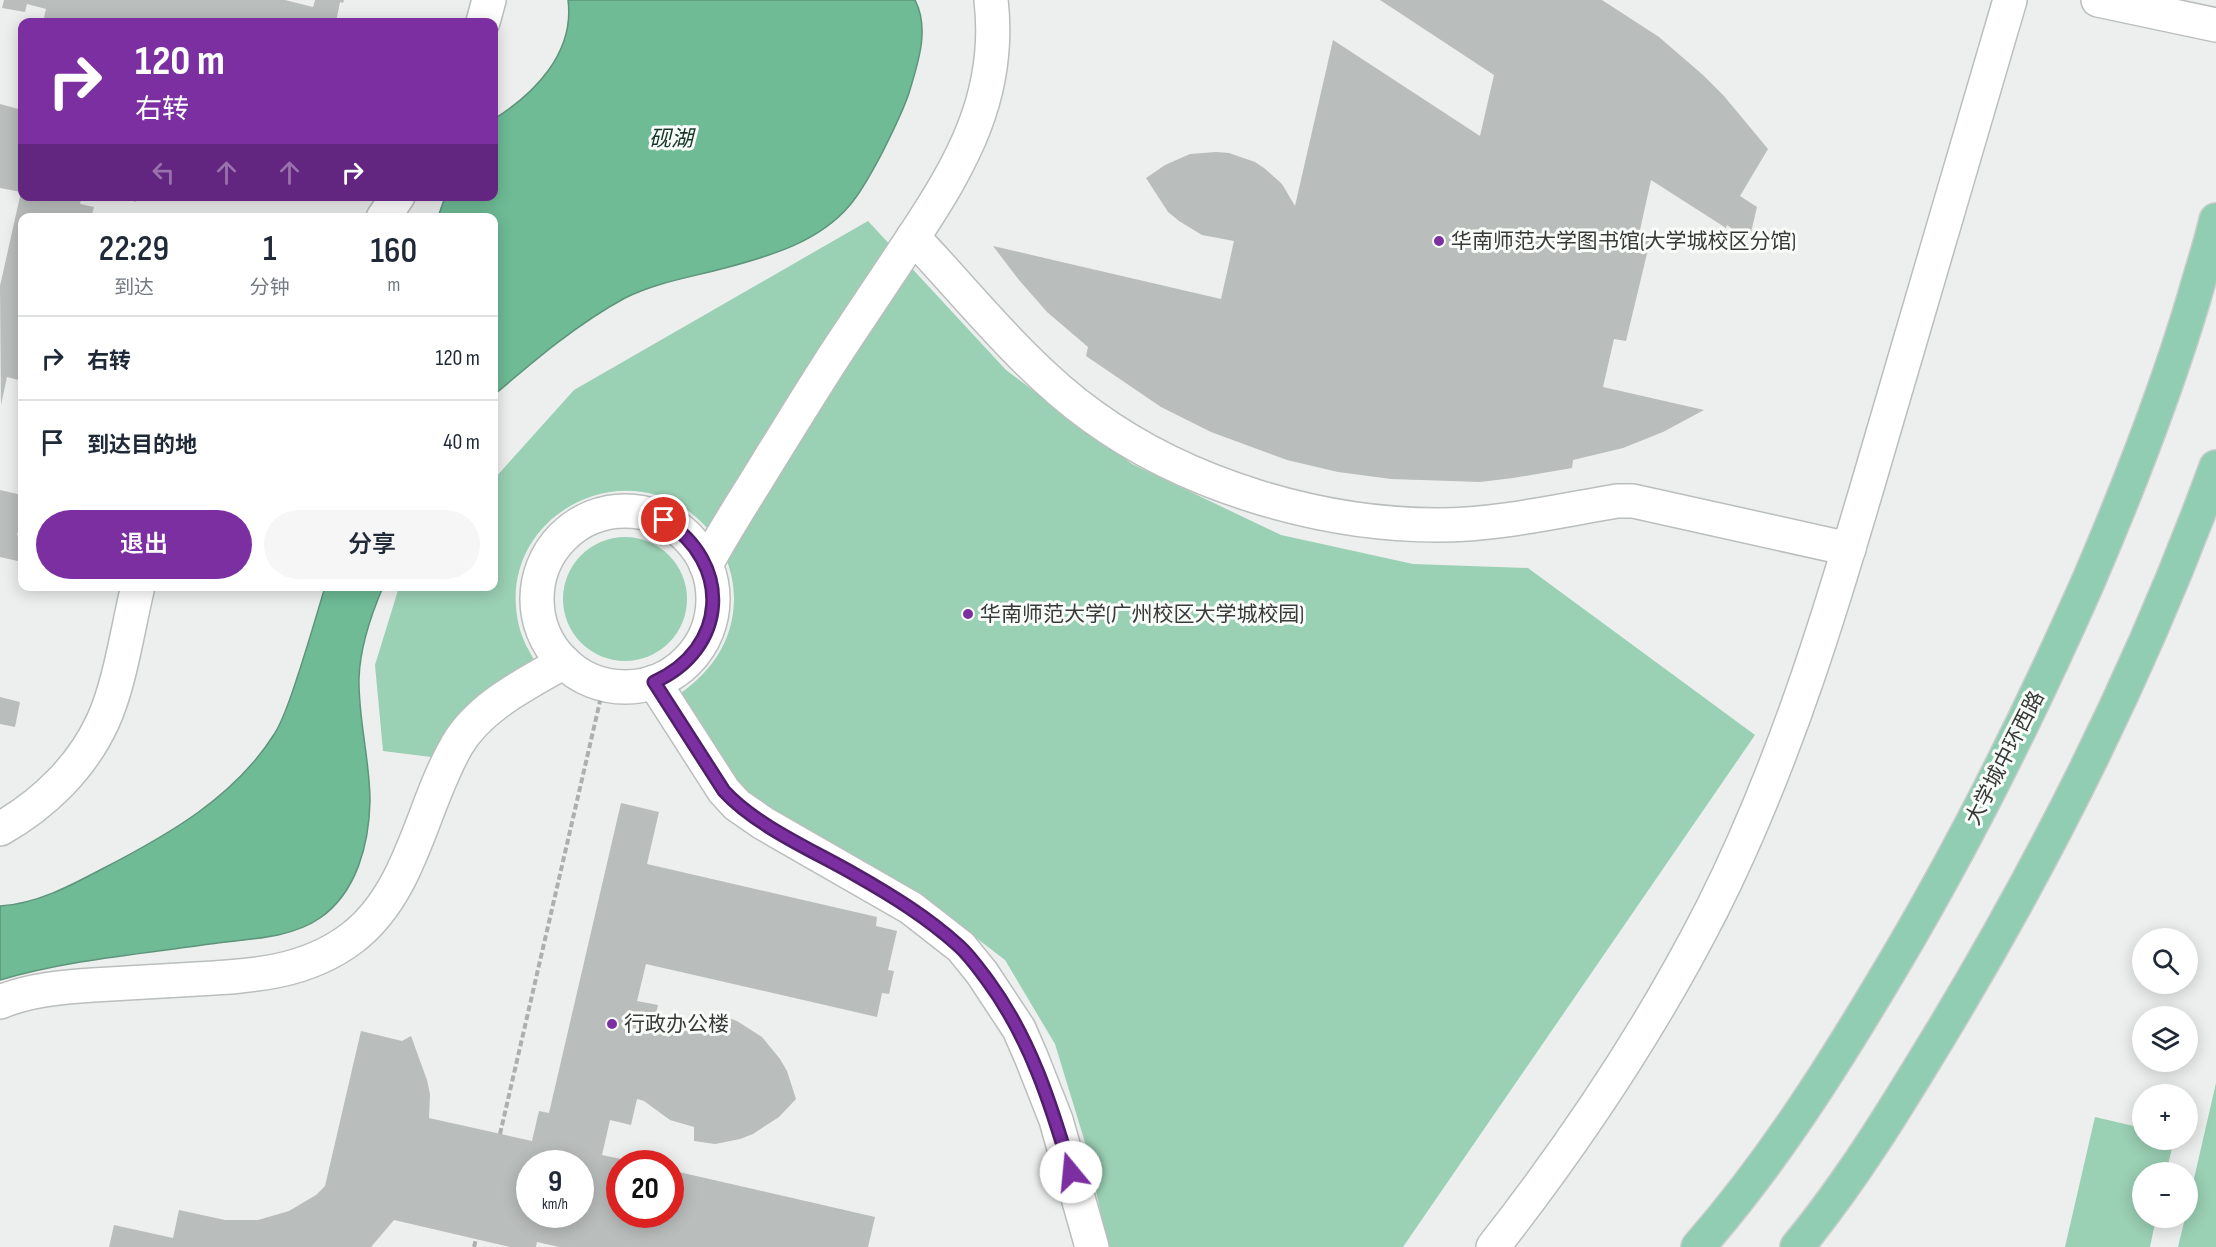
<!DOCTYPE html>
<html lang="zh">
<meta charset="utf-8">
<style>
body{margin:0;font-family:"Sofia Sans Condensed","Noto Sans SC",sans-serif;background:#f6f6f7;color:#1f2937;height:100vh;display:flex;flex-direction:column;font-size:22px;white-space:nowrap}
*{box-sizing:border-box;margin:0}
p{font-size:20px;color:#747a83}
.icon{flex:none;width:33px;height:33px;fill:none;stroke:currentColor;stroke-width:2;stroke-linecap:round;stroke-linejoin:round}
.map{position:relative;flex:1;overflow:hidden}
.sheet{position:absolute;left:18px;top:213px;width:480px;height:378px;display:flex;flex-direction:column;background:#fff;border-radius:12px;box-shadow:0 3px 15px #0003}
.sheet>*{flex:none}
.banner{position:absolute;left:18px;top:18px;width:480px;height:183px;border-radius:12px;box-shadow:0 3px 15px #0003;background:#7b2fa1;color:#fff;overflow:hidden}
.controls{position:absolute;left:2132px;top:928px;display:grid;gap:12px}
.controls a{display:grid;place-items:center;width:66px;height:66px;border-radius:50%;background:#fff;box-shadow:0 3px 15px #0003;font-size:30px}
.speed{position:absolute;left:516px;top:1150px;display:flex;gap:12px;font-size:30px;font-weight:700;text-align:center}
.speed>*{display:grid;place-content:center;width:78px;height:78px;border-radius:50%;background:#fff;box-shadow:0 3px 15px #0003;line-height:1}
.speed small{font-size:15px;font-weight:400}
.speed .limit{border:9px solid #d22;background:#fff;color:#111}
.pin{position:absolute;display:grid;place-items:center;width:51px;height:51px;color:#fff;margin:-26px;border:3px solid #fff;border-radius:50%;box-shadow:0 2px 6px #0007}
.me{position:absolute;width:66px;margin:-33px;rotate:343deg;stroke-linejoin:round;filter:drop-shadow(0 0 4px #0008)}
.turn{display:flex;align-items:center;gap:21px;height:126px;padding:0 18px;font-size:27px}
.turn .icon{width:78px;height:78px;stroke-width:2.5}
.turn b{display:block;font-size:42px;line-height:51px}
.lanes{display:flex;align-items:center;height:57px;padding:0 18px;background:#0003;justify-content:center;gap:30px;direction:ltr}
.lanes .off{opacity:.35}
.eta{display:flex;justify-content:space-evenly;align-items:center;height:102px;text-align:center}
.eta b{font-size:36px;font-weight:600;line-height:42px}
.primary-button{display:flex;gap:12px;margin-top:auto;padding:12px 18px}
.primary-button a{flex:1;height:69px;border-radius:36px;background:#7b2fa1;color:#fff;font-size:24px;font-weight:600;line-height:69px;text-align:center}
.primary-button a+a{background:#f6f6f7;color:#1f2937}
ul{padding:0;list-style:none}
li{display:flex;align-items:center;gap:18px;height:84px;padding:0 18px;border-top:2px solid #e0e1e3}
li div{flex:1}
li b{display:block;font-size:22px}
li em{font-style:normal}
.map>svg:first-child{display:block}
.green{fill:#9ad0b4}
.water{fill:#6ebb96;stroke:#5e947a;stroke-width:1.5}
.building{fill:#b9bdbb;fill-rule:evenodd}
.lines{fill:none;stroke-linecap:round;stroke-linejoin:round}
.minor-casing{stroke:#babebc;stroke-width:36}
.major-casing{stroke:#cbcccc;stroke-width:36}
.path{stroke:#adafae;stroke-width:4;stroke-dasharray:6 3;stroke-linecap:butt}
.minor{stroke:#fff;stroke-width:33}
.major{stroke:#90cdb3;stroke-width:33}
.route-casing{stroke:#501f69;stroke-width:15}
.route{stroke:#7b2fa1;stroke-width:10}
.poi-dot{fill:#7b2fa1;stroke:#f9fdfa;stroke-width:2}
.labels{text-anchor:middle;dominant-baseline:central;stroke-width:6;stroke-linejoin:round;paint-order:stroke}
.poi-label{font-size:21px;fill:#383a39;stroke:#f9fdfa;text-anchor:start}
.street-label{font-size:21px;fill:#383a39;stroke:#f9fdfa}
.water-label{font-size:22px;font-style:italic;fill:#143727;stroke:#f9fdfa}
</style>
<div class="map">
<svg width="2216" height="1247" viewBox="0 0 2216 1247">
<rect width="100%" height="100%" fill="#ecefed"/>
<!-- green -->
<g class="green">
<path d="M868,221L1006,370L1132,464L1281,535L1413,564L1528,568L1755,735L1403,1247H1108L1087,1149L1055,1044L1005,960L945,914L831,851L736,787L681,693C713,670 734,639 734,598C734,573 724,547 707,528C632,443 492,515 519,626C522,639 529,651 536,663L457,721L431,757L383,751L375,665L399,587L494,586V479L574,390Z"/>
<circle cx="625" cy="599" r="62"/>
<polygon points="2216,1083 2216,1247 2178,1247 2185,1218 2187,1218 2187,1209"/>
<polygon points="2095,1117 2142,1128 2142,1140 2174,1140 2166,1173 2142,1173 2142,1218 2156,1218 2150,1247 2065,1247"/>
</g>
<!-- water -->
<g class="water">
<path d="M568,0H915C930,29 918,63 909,93C902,114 891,135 881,155C872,172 862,191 850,205C819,242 770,256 725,268C692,277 657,282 625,298C577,324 535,360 494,395V218L438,217L445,197L494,196V119C534,94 575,53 568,0Z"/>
<path d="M325,587H383C371,615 360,647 359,678C358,719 370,760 370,801C369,844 357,892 320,918C290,939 246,939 210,944C140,954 68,960 0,980V906C36,904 70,886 102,869C168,835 235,797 275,733C285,716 291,696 297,678C307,648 316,617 325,587Z"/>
</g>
<!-- building -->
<g class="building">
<polygon points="4,0 285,0 313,7 315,0 344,0 343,3 340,2 336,22 43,22 46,9 27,4 25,12 2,8"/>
<polygon points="1380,0 1602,0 1659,37 1703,75 1724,96 1768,149 1740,196 1757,207 1749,241 1727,225 1726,228 1651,180 1640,230 1651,237 1626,341 1614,339 1603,387 1704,410 1663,432 1623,448 1573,460 1572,468 1513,478 1480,482 1391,479 1338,472 1287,460 1211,432 1161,407 1086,356 1088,347 1047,312 1019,280 993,246 1221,299 1234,241 1202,235 1179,221 1168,212 1146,178 1165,165 1190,154 1216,152 1229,153 1255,162 1264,168 1282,184 1295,206 1333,40 1480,136 1494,75"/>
<polygon points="0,104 22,110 22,196 82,196 80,204 94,207 91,218 22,218 22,381 7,377 1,405 0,286 21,192 0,188"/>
<polygon points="116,196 137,196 136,202"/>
<polygon points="0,490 22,495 22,519 17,535 22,536 22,562 0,557"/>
<polygon points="0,697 20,702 15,727 0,724"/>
<path d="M621,803L659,812L647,864L877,917L876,926L897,931L888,970L894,971L889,994L882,993L877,1017L646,964L637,1001L658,1005L652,1032L664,1029L690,1026L717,1031L723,1016L737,1021L762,1037L780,1059L787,1071L796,1099L779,1117L753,1134L740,1139L715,1144L694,1141V1127L670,1120L644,1101L637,1099L631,1125L610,1120L602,1155L640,1163L620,1164V1215H670V1170L875,1217L868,1247H559L537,1242L536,1247H510L394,1220L371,1247H109L114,1225L173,1238L179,1210L225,1220H258L289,1211L316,1195L325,1186L361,1031L402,1041L411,1036L427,1080L430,1094L429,1118L532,1141L539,1111L549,1113ZM530,1164H580V1215H530Z"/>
</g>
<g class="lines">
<!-- minor casing -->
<g class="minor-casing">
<g id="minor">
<polyline points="2098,0 2216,25"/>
<polyline points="483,22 489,0"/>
<polyline points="383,218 398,196"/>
<path d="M913,237C970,297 1025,368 1092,416C1188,486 1321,525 1438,525C1498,525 1558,511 1617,501H1633L1849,549"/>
<circle cx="625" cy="599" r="88"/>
<path d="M706,565C725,529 748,495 769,460C794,420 818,380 844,341C867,307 889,273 912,239C962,164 1002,94 991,0"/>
<polyline points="654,682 724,791 737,805 763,823 911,908 961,947 982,973 1019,1029 1032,1059 1056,1120 1092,1247"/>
<path d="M0,829C44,804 82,767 103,721C120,684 128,627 138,586"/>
<path d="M0,1002C29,990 62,987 93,985C128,983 162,981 197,979C252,976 306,973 352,938C412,892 421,807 457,745C480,706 526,684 564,662"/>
<path d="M1493,1247C1576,1141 1651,1029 1712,909C1788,758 1836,595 1883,433C1925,289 1968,144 2010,0"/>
</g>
</g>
<!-- major casing -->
<g class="major-casing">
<g id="major">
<path d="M1698,1247C1769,1166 1826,1077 1881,985C1959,856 2027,720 2088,582C2128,489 2165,395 2194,298C2201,272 2210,247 2216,220"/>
<path d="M1797,1247C1854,1178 1900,1101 1946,1025C2051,850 2146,659 2216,467"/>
</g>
</g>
<!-- path -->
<g class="path">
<polyline points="500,1134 604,684"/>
<polyline points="474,1247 476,1239"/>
</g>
<!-- minor -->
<use href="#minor" class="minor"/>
<!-- major -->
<use href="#major" class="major"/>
</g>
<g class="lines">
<!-- route casing -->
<g class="route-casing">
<path id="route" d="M664,520C733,563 728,649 654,682L724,791C756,826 812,850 854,874C891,895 927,917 959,946C970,956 979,969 988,981C1030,1038 1051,1104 1071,1172"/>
</g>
<!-- route -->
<use href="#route" class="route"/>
</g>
<!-- markers -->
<g class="poi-dot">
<circle cx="1439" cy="241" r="6"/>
<circle cx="968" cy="614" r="6"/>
<circle cx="612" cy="1024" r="6"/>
</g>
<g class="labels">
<!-- poi labels -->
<g class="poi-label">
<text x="1451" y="241">华南师范大学图书馆(大学城校区分馆)</text>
<text x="980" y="614">华南师范大学(广州校区大学城校园)</text>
<text x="624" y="1024">行政办公楼</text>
</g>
<!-- street labels -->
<g class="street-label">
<text transform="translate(2005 758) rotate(-63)">大学城中环西路</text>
</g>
<!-- water labels -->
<g class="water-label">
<text x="671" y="139">砚湖</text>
</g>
</g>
</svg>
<div class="controls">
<a><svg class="icon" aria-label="search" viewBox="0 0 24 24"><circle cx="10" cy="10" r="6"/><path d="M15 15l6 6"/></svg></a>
<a><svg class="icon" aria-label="layers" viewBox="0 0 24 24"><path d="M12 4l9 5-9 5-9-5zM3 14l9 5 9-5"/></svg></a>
<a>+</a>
<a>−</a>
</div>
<div class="speed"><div>9<small>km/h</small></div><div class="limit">20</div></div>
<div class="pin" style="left:664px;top:520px;background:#d93025"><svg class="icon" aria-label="arrive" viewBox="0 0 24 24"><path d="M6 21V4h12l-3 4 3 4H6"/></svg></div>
<svg class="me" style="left:1071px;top:1172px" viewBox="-20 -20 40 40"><circle r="19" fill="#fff"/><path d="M0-13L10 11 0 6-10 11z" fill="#7b2fa1"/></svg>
<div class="banner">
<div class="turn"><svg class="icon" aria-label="right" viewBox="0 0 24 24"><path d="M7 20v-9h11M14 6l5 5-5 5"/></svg><div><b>120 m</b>右转</div></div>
<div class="lanes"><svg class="icon off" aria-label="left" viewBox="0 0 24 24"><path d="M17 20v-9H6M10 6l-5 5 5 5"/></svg><svg class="icon off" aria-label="ahead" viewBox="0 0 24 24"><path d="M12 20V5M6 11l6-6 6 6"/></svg><svg class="icon off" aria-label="ahead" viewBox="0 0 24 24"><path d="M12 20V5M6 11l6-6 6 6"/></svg><svg class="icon" aria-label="right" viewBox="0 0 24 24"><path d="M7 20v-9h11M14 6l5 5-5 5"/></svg></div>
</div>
<section class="sheet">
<div class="eta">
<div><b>22:29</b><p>到达</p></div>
<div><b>1</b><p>分钟</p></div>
<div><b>160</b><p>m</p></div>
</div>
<ul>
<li><svg class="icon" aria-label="right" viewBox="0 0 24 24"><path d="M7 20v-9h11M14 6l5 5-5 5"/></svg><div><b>右转</b></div><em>120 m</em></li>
<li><svg class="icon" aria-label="arrive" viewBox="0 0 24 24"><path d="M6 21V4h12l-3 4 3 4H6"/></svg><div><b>到达目的地</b></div><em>40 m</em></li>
</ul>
<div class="primary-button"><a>退出</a><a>分享</a></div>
</section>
</div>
